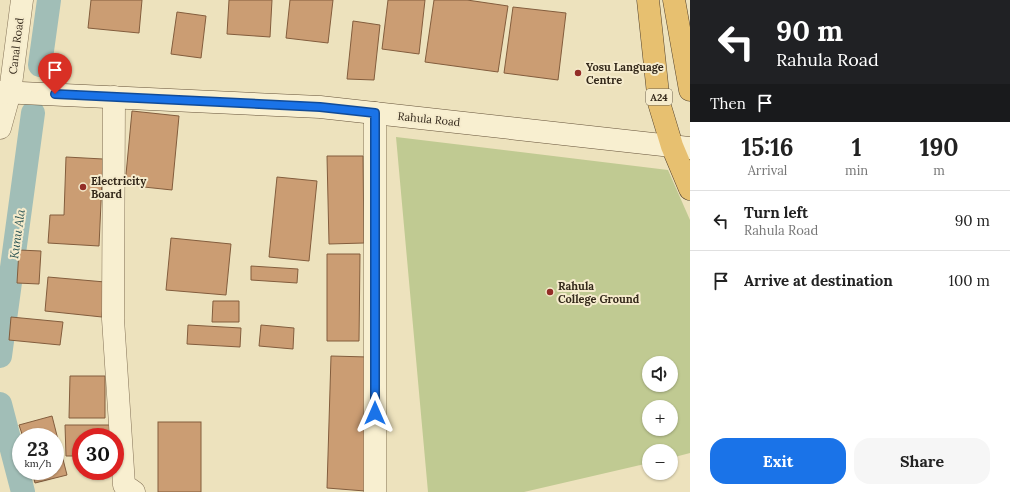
<!DOCTYPE html>
<meta charset="utf-8">
<style>
body{margin:0;font-family:Lora,serif;background:#f6f6f6;color:#222;height:100vh;display:flex;flex-direction:column;font-size:15px;white-space:nowrap}
*{box-sizing:border-box;margin:0}
p{font-size:13px;color:#767676}
.icon{flex:none;width:22px;height:22px;fill:none;stroke:currentColor;stroke-width:2;stroke-linecap:round;stroke-linejoin:round}
.map{position:relative;flex:1;overflow:hidden}
.side{display:flex;flex-direction:column;background:#fff;width:320px}
.side>*{flex:none}
.top-card{background:#202124;color:#fff;overflow:hidden}
.tools{position:absolute;left:642px;top:356px;display:grid;gap:8px}
.tools a{display:grid;place-items:center;width:36px;height:36px;border-radius:50%;background:#fff;box-shadow:0 1px 3px #0004;font-size:20px}
.speed{position:absolute;left:12px;top:428px;display:flex;gap:8px;font-size:20px;font-weight:700;text-align:center}
.speed>*{display:grid;place-content:center;width:52px;height:52px;border-radius:50%;background:#fff;box-shadow:0 1px 3px #0004;line-height:1}
.speed small{font-size:10px;font-weight:400}
.speed .limit{border:6px solid #d22;background:#fff;color:#111}
.pin{position:absolute;display:grid;place-items:center;width:34px;height:34px;color:#fff;margin:-41px -17px;border-radius:50% 50% 50% 0;rotate:-45deg;box-shadow:0 0 4px #0007}
.pin .icon{rotate:45deg}
.me{position:absolute;width:44px;margin:-22px;rotate:0deg;stroke-linejoin:round;filter:drop-shadow(0 0 3px #0008)}
.turn{display:flex;align-items:center;gap:14px;height:84px;padding:0 20px;font-size:18px}
.turn .icon{width:52px;height:52px;stroke-width:2.5}
.turn b{display:block;font-size:28px;line-height:34px}
.then{display:flex;align-items:center;height:38px;padding:0 20px;background:#0003;gap:8px;font-size:15px}
.eta{display:flex;justify-content:space-evenly;align-items:center;height:68px;text-align:center}
.eta b{font-size:24px;font-weight:700;line-height:28px}
.cta{display:flex;gap:8px;margin-top:auto;padding:8px 20px}
.cta a{flex:1;height:46px;border-radius:16px;background:#1a73e8;color:#fff;font-size:16px;font-weight:700;line-height:46px;text-align:center}
.cta a+a{background:#f6f6f6;color:#222}
ul{padding:0;list-style:none}
li{display:flex;align-items:center;gap:12px;height:60px;padding:0 20px;border-top:1px solid #e0e0e0}
li div{flex:1}
li b{display:block;font-size:15px}
li em{font-style:normal}
main{display:flex;flex:1;min-height:0}
.map>svg:first-child{display:block}
.green{fill:#c0ca92;fill-rule:evenodd}
.lines{fill:none;stroke-linecap:round;stroke-linejoin:round}
.canal{stroke:#a1beb7;stroke-width:24}
.building{fill:#cb9d73;stroke:#835d3d}
.minor-casing{stroke:#847257;stroke-width:23}
.tertiary-casing{stroke:#847257;stroke-width:23}
.secondary-casing{stroke:#66533a;stroke-width:23}
.trunk-casing{stroke:#52402b;stroke-width:23}
.minor{stroke:#f8efd0;stroke-width:22}
.tertiary{stroke:#f8efd0;stroke-width:22}
.secondary{stroke:#f8efd0;stroke-width:22}
.trunk{stroke:#e7c070;stroke-width:22}
.route-casing{stroke:#114b97;stroke-width:10}
.route{stroke:#1a73e8;stroke-width:7}
.poi-dot{fill:#932d27;stroke:#f5ebcc;stroke-width:1.5}
.labels{text-anchor:middle;dominant-baseline:central;stroke-width:4;stroke-linejoin:round;paint-order:stroke}
.shield{fill:#f5ebcc;stroke:#6e6350;stroke-width:1}
.shield-label{font-size:10px;font-weight:bold;fill:#34291b}
.street-label{font-size:11px;fill:#34291b;stroke:#f5ebcc}
.poi-label{font-size:11px;font-weight:bold;fill:#34291b;stroke:#f5ebcc;text-anchor:start}
.water-label{font-size:12px;font-style:italic;fill:#2a5454;stroke:#f5ebcc}
</style>
<main>
<div class="map">
<svg width="690" height="492" viewBox="0 0 690 492">
<rect width="100%" height="100%" fill="#ede2bd"/>
<!-- green -->
<path class="green" d="M396,137L668,170L690,220V453L671,458V451H649V463L524,492H428ZM649,363H671V385H649ZM649,407H671V429H649Z"/>
<g class="lines">
<!-- canal -->
<g class="canal">
<polyline points="40,65 49,0"/>
<polyline points="0,356 33,113"/>
<polyline points="0,404 23,492"/>
</g>
</g>
<!-- building -->
<g class="building">
<polygon points="91,0 142,0 139,33 88,28"/>
<polygon points="229,0 272,0 270,37 227,34"/>
<polygon points="290,0 333,0 328,43 286,38"/>
<polygon points="388,0 425,0 419,54 382,49"/>
<polygon points="434,0 467,0 508,6 498,72 425,62"/>
<polygon points="513,7 566,13 558,80 504,73"/>
<polygon points="177,12 206,16 201,58 171,54"/>
<polygon points="353,21 380,25 374,80 347,79"/>
<polygon points="132,111 179,116 172,190 125,185"/>
<polygon points="327,156 363,156 364,243 329,244"/>
<polygon points="66,157 103,159 99,246 48,243 50,215 64,215"/>
<polygon points="277,177 317,181 309,261 269,257"/>
<polygon points="171,238 231,244 226,295 166,290"/>
<polygon points="19,250 41,251 39,284 17,283"/>
<polygon points="327,254 360,254 359,341 327,341"/>
<polygon points="251,266 298,269 297,283 251,280"/>
<polygon points="48,277 105,282 102,317 45,311"/>
<polygon points="213,301 239,301 239,322 212,322"/>
<polygon points="11,317 63,322 60,345 9,340"/>
<polygon points="188,325 241,328 240,347 187,344"/>
<polygon points="261,325 294,328 293,349 259,346"/>
<polygon points="331,356 368,357 365,491 327,488"/>
<polygon points="70,376 105,376 105,418 69,418"/>
<polygon points="52,416 67,475 35,483 32,471 55,471 55,437 23,437 19,425"/>
<rect x="158" y="422" width="43" height="70"/>
<polygon points="65,425 117,425 115,437 81,437 81,456 66,456"/>
</g>
<g class="lines">
<!-- minor casing -->
<g class="minor-casing">
<g id="minor">
<polyline points="10,92 22,0"/>
<polyline points="114,97 113,319 124,485 134,492"/>
<polyline points="375,492 375,113"/>
</g>
</g>
<!-- tertiary casing -->
<g class="tertiary-casing">
<polyline id="tertiary" points="0,128 10,92"/>
</g>
<!-- secondary casing -->
<g class="secondary-casing">
<polyline id="secondary" points="0,92 320,107 690,148"/>
</g>
<!-- trunk casing -->
<g class="trunk-casing">
<g id="trunk">
<polyline points="648,0 659,103 672,146 690,189"/>
<polyline points="674,0 690,90"/>
</g>
</g>
<!-- minor -->
<use href="#minor" class="minor"/>
<!-- tertiary -->
<use href="#tertiary" class="tertiary"/>
<!-- secondary -->
<use href="#secondary" class="secondary"/>
<!-- trunk -->
<use href="#trunk" class="trunk"/>
</g>
<g class="lines">
<!-- route casing -->
<g class="route-casing">
<polyline id="route" points="55,94 320,107 375,113 375,413"/>
</g>
<!-- route -->
<use href="#route" class="route"/>
</g>
<!-- markers -->
<g class="poi-dot">
<circle cx="578" cy="73" r="4"/>
<circle cx="83" cy="187" r="4"/>
<circle cx="550" cy="292" r="4"/>
</g>
<g class="labels">
<!-- shield labels -->
<rect class="shield" x="646" y="89" width="26" height="16" rx="3"/>
<g class="shield-label">
<text x="659" y="97">A24</text>
</g>
<!-- street labels -->
<g class="street-label">
<text transform="translate(16 46) rotate(-83)">Canal Road</text>
<text transform="translate(429 119) rotate(6)">Rahula Road</text>
</g>
<!-- poi labels -->
<g class="poi-label">
<text x="586" y="67">Yosu Language<tspan x="586" dy="13">Centre</tspan></text>
<text x="91" y="181">Electricity<tspan x="91" dy="13">Board</tspan></text>
<text x="558" y="286">Rahula<tspan x="558" dy="13">College Ground</tspan></text>
</g>
<!-- water labels -->
<g class="water-label">
<text transform="translate(17 234) rotate(-82)">Kunu Ala</text>
</g>
</g>
</svg>
<div class="tools">
<a><svg class="icon" aria-label="sound" viewBox="0 0 24 24"><path d="M4 9h4l5-4v14l-5-4H4zM17 9q2 3 0 6"/></svg></a>
<a>+</a>
<a>−</a>
</div>
<div class="speed"><div>23<small>km/h</small></div><div class="limit">30</div></div>
<div class="pin" style="left:55px;top:94px;background:#d93025"><svg class="icon" aria-label="arrive" viewBox="0 0 24 24"><path d="M6 21V4h12l-3 4 3 4H6"/></svg></div>
<svg class="me" style="left:375px;top:413px" viewBox="-20 -20 40 40"><path d="M0-17L14 15 0 8-14 15z" fill="#1a73e8" stroke="#fff" stroke-width="4"/></svg>
</div>
<section class="side">
<div class="top-card">
<div class="turn"><svg class="icon" aria-label="left" viewBox="0 0 24 24"><path d="M17 20v-9H6M10 6l-5 5 5 5"/></svg><div><b>90 m</b>Rahula Road</div></div>
<div class="then">Then<svg class="icon" aria-label="arrive" viewBox="0 0 24 24"><path d="M6 21V4h12l-3 4 3 4H6"/></svg></div>
</div>
<div class="eta">
<div><b>15:16</b><p>Arrival</p></div>
<div><b>1</b><p>min</p></div>
<div><b>190</b><p>m</p></div>
</div>
<ul>
<li><svg class="icon" aria-label="left" viewBox="0 0 24 24"><path d="M17 20v-9H6M10 6l-5 5 5 5"/></svg><div><b>Turn left</b><p>Rahula Road</p></div><em>90 m</em></li>
<li><svg class="icon" aria-label="arrive" viewBox="0 0 24 24"><path d="M6 21V4h12l-3 4 3 4H6"/></svg><div><b>Arrive at destination</b></div><em>100 m</em></li>
</ul>
<div class="cta"><a>Exit</a><a>Share</a></div>
</section>
</main>
